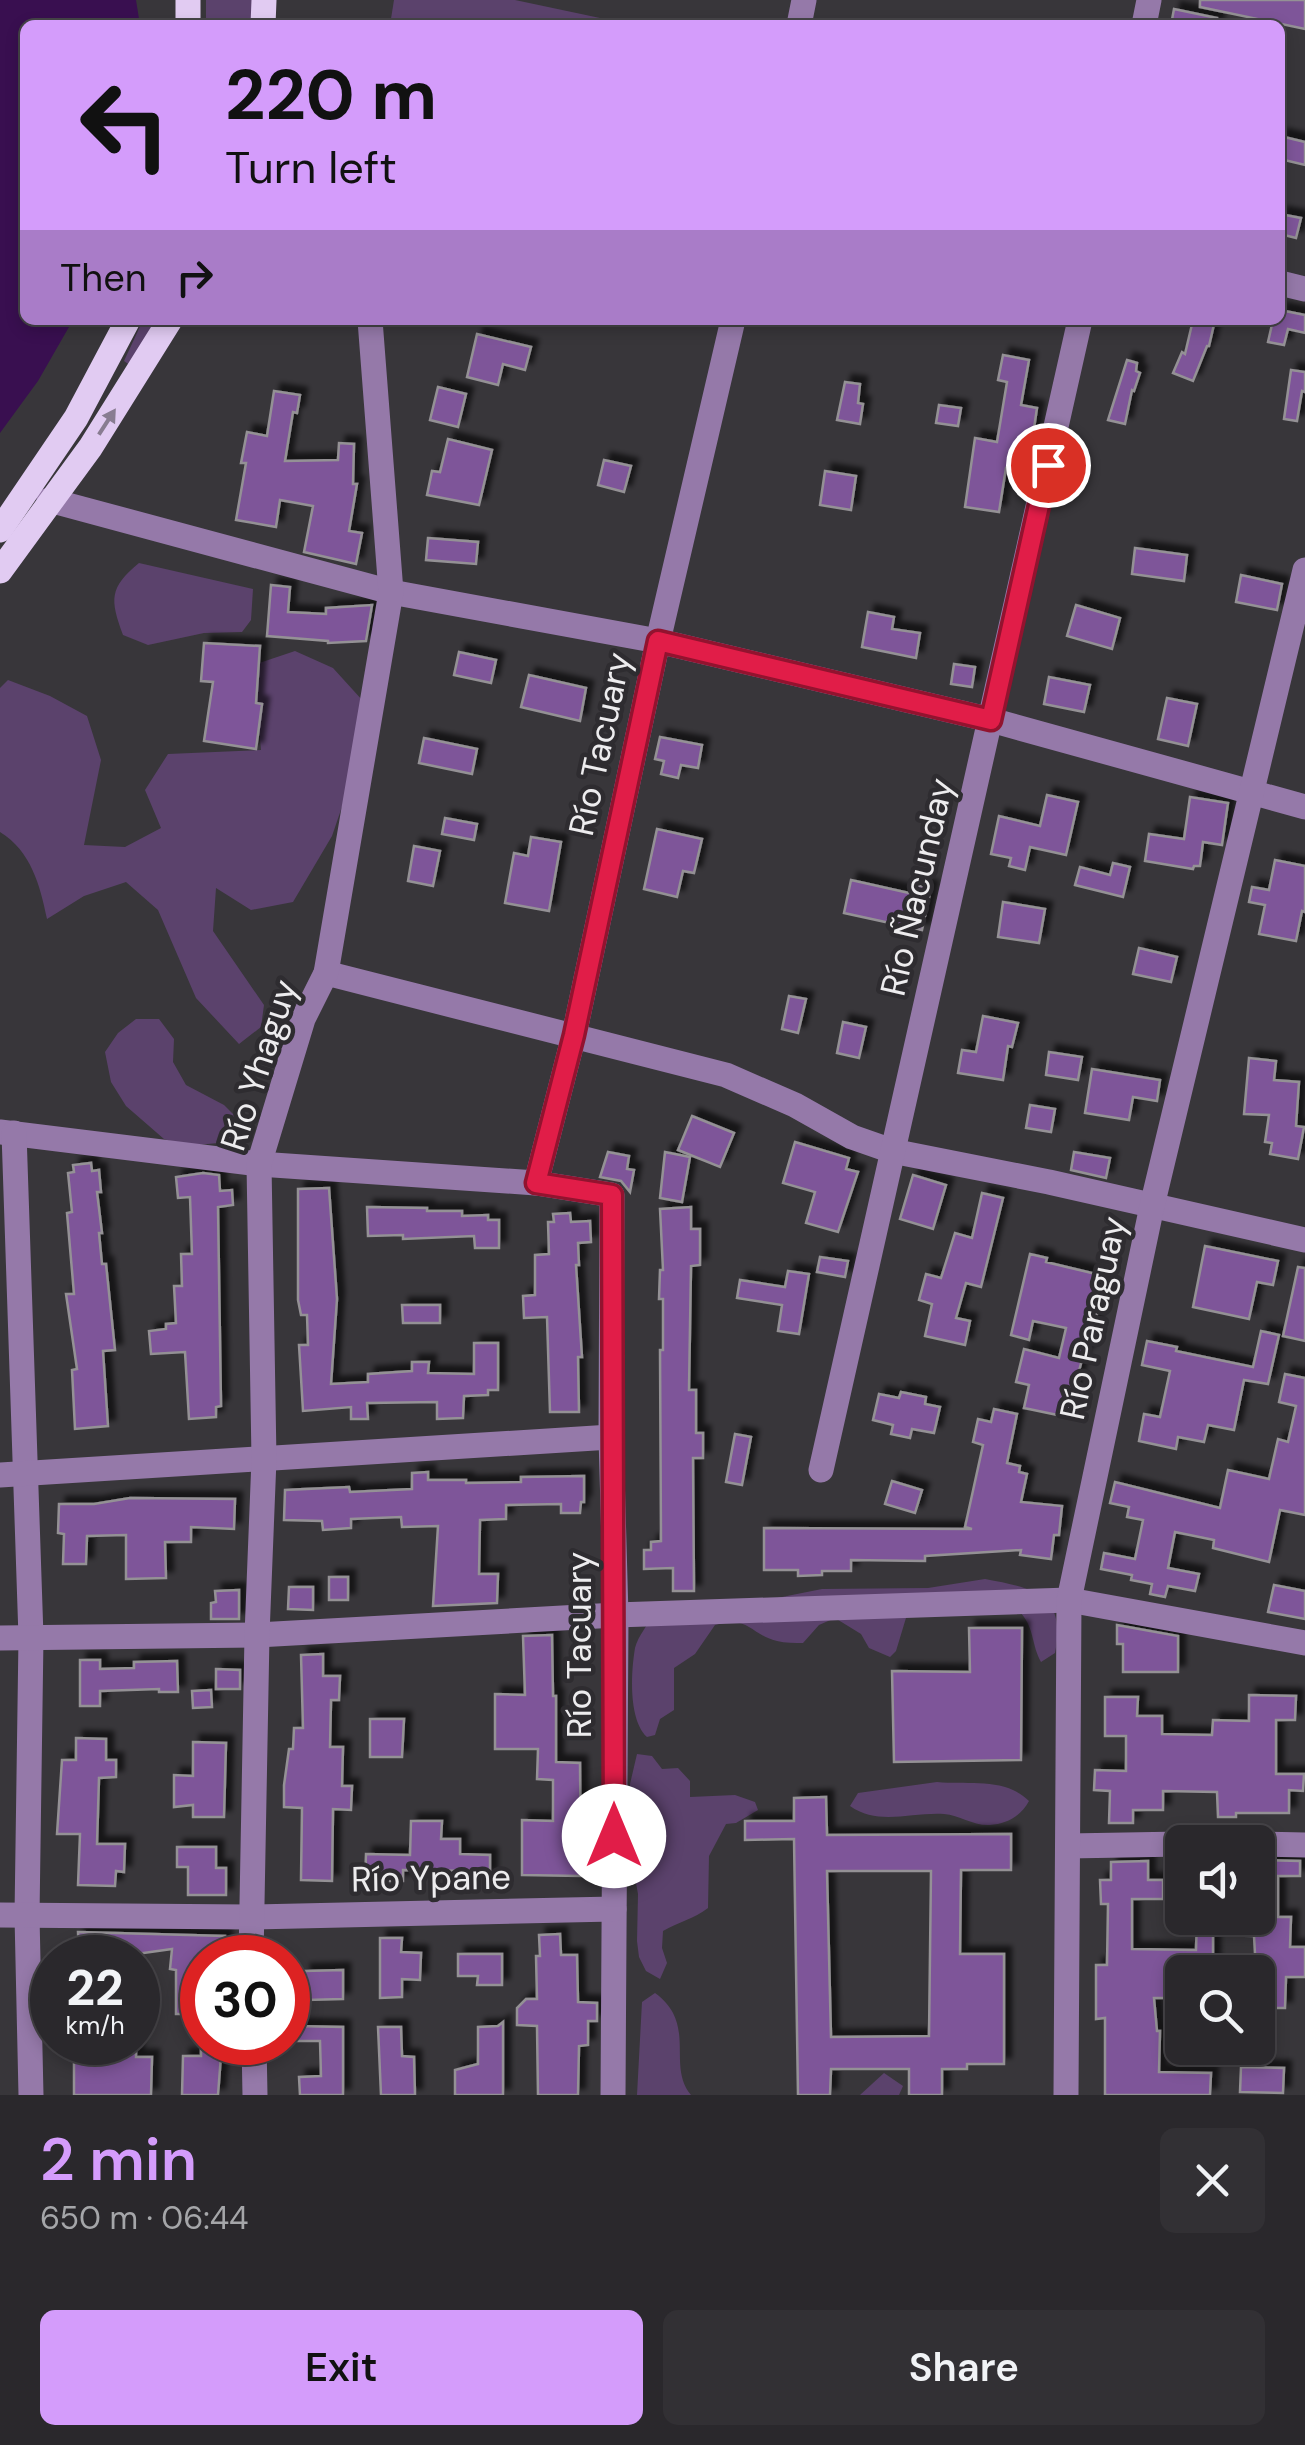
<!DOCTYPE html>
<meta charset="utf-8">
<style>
body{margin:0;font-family:"DM Sans",sans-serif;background:#323034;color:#f1f3f6;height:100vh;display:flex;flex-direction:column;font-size:38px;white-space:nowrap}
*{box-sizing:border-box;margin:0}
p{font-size:32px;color:#a5a6a9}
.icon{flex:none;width:55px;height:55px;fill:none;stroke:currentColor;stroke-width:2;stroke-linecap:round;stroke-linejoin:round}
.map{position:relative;height:2095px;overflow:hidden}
.details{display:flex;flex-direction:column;background:#2a282c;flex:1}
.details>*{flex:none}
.hud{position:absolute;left:20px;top:20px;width:1265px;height:305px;border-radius:15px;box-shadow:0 5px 15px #0003,0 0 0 2px #464448;background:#d49cfb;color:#111;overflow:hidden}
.tools{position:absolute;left:1165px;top:1825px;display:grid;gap:20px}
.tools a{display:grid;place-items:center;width:110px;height:110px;border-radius:15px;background:#2a282c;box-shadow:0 5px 15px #0003,0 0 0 2px #464448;font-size:50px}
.speed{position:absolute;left:30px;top:1935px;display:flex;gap:20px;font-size:50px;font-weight:700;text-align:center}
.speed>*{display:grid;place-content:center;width:130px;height:130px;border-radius:50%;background:#2a282c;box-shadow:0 5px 15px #0003,0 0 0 2px #464448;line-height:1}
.speed small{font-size:25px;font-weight:400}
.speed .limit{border:15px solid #d22;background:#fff;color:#111}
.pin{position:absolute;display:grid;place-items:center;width:85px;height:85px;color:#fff;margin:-42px;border:5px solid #fff;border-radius:50%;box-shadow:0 2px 10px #0007}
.me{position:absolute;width:110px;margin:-55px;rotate:0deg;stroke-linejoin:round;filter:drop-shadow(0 0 8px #0008)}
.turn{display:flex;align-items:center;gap:35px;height:210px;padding:0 40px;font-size:45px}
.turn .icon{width:130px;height:130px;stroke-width:2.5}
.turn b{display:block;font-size:70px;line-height:85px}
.then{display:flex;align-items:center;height:95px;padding:0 40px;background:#0003;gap:20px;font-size:38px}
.round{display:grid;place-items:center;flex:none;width:105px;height:105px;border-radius:15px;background:#323034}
.summary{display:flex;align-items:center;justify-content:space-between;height:170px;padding:0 40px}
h1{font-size:60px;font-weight:600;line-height:75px;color:#d49cfb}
.cta{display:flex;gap:20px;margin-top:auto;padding:20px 40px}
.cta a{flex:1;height:115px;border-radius:15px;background:#d49cfb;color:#111;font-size:40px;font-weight:600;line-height:115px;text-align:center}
.cta a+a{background:#323034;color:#f1f3f6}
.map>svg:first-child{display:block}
.green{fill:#5b426c}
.water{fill:#390f50}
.building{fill:#7e5599;stroke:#949195;stroke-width:2.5;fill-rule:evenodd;filter:url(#shadow)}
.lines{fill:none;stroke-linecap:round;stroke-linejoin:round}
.minor{stroke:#9579a9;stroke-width:25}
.major{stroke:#e1cbf2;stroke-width:25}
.oneway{fill:#887c91}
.route-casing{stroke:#92132f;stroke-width:25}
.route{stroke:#e11d48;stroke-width:18}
.labels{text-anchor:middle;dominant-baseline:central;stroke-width:9;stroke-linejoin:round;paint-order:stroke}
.street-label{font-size:35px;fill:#edecee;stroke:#2e2c30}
</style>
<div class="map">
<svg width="1305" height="2095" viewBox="0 0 1305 2095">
<defs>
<filter id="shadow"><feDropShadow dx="7" dy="-7" stdDeviation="2.5" flood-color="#0009"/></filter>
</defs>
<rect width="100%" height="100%" fill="#38363a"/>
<!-- green -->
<g class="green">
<polygon points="206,0 254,0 253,25 206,25"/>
<polygon points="394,0 515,0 633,25 390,25"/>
<polygon points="143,320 155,320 131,366 124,361"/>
<path d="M139,563L253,589L251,620L242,632L204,633L148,645L123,635C110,599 109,588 139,563Z"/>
<path d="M295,651L333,668L363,701L346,795L332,836L293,902L251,910L216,888L213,931L264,1005L261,1027L239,1044L196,998L158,910L126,882L84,896L47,919C40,885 31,851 0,832V688L8,680L50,696L87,716L101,760L84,845L125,847L161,828L145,790L168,754L261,750L253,665Z"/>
<polygon points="136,1019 159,1019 174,1039 173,1062 186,1085 224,1105 243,1124 229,1142 186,1146 164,1139 126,1106 111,1082 105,1052 118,1033"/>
<path d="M985,1579C1032,1588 1067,1593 1055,1653L1041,1662C1031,1644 1035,1630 1021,1613L909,1608L896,1651L890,1657L869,1648L861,1634L835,1618L819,1625L803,1643C795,1643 785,1643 777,1641C749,1634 750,1615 715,1625L695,1654L674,1668V1710L660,1719L655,1735L647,1737C628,1719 631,1672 635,1648C638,1636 649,1623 655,1612L767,1600L822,1589L928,1588Z"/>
<path d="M637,1754L652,1756L662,1769L678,1768L690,1781V1797L735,1795L755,1802L758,1810L736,1823L726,1824L709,1856L708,1908C694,1919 678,1922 663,1931L662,1948L667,1963L660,1979L646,1971L639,1957L637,1941L638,1894L632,1861L630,1784Z"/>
<path d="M937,1782C969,1785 1005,1777 1029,1801C1021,1816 1007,1824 990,1825C973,1826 960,1815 944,1814C911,1812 878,1826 850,1806L858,1793Z"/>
<path d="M655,1993C698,2024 666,2065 691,2095H637L642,2002Z"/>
<polygon points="884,2073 903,2086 899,2095 860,2095"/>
</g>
<!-- water -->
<polygon class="water" points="0,0 136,0 140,25 25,25 25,320 73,320 38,381 0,433"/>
<!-- building -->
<g class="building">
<polygon points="1200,0 1305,0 1305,29 1200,7"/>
<polygon points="1174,9 1217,18 1217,25 1171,25"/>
<polygon points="1280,136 1305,142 1305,165 1280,159"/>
<polygon points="1280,214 1301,218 1296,238 1280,234"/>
<polygon points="1280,310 1305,315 1305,333 1288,329 1284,345 1268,342 1273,320 1280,320"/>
<polygon points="1193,320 1215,320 1209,346 1207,346 1193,381 1173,373 1182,352 1185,354"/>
<polygon points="477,334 531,347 525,370 503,364 498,385 467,377"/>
<polygon points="1003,355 1029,360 1021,405 1037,408 1032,442 1018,440 1014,469 1006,468 999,512 965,507 975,438 997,442 1007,382 998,380"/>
<polygon points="1127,360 1137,363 1136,371 1140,373 1134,391 1132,390 1125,424 1108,420"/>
<polygon points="1291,370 1305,372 1305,392 1302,391 1297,421 1284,419"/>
<polygon points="845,382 860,384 858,403 863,404 860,424 837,420"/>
<polygon points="438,387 466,394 458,427 430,420"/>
<polygon points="274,391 300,395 297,413 293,412 285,461 338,460 339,443 354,444 353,484 357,484 349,531 362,533 356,564 304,552 313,506 280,500 276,527 236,520 246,463 241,463 247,432 267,436"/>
<polygon points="939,405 961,408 958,426 936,423"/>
<polygon points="448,439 492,450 479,505 427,495 432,471 440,472"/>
<polygon points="604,460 631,466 624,492 598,485"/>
<polygon points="825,471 856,476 851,510 820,505"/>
<polygon points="428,538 478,542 476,564 426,560"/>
<polygon points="1135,548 1187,555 1184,581 1132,574"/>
<polygon points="1241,575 1282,584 1277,610 1236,602"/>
<polygon points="271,585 290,587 288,612 326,614 326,608 372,605 366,641 328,643 328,641 267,636"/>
<polygon points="1076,605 1120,618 1112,649 1067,636"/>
<polygon points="868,612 894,617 892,629 920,633 916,658 862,647"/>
<polygon points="204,643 260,646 256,703 262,704 256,749 204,741 213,682 201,681"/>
<polygon points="459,652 496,660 491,683 454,675"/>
<polygon points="954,664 975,667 972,687 951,684"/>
<polygon points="529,675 586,688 580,721 521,707"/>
<polygon points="1049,677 1090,685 1084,712 1044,704"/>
<polygon points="1167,698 1197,704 1188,746 1158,739"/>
<polygon points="660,737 702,745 698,768 681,765 678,778 661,774 664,761 655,759"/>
<polygon points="424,738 477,749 472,774 419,763"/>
<polygon points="1047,795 1078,802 1066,855 1030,847 1025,870 1009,866 1011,858 991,854 999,816 1040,826"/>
<polygon points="1190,797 1228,803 1222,845 1203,842 1200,866 1194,866 1193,869 1145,861 1149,834 1184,839"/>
<polygon points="445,818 477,824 474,840 442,834"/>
<polygon points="657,829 702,839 694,873 683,871 677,897 644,889"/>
<polygon points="531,837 561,842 549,911 505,903 514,853 528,856"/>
<polygon points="414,846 440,851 433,886 408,881"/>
<polygon points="1275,860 1305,866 1305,912 1302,911 1296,941 1259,934 1265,905 1249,902 1252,887 1269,890"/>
<polygon points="1113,863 1130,867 1123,897 1075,885 1080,867 1110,875"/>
<polygon points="851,880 909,893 911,884 931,888 922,930 844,913"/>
<polygon points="1003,902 1045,909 1039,943 998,937"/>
<polygon points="1139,948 1177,957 1171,982 1133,974"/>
<polygon points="789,996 806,999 798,1033 782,1029"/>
<polygon points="983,1016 1018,1023 1012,1047 1008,1046 1003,1080 958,1073 962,1050 976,1052"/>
<polygon points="843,1022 866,1027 859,1058 837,1053"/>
<polygon points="1049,1052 1082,1057 1078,1080 1046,1075"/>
<polygon points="1249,1058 1276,1061 1274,1080 1299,1082 1296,1126 1304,1127 1298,1159 1270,1154 1272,1143 1265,1142 1269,1115 1244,1114"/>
<polygon points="1092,1069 1160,1080 1157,1101 1133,1097 1129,1120 1085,1113"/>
<polygon points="1030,1105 1055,1109 1051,1132 1026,1128"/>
<polygon points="692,1116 734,1133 720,1167 678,1150"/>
<polygon points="795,1142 849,1158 846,1169 858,1172 838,1232 806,1223 815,1192 783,1183"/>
<polygon points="608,1152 629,1156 627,1169 634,1170 630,1192 621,1181 600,1177"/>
<polygon points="665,1152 690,1157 682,1202 660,1198"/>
<polygon points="1074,1152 1110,1158 1106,1178 1071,1170"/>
<polygon points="91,1163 92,1171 99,1170 101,1192 97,1192 102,1233 99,1233 102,1264 106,1264 115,1350 103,1351 108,1426 75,1429 72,1370 77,1369 66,1294 74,1294 67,1213 72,1212 68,1173 74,1172 73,1165"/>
<polygon points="203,1173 219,1175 220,1191 232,1190 233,1205 218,1207 221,1406 216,1407 216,1417 189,1419 185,1352 151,1354 149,1331 166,1329 166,1324 176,1323 174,1286 182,1286 181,1254 192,1254 190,1197 178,1198 176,1177"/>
<polygon points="913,1175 946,1185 933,1229 900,1219"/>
<polygon points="329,1188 337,1299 331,1384 368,1382 368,1374 412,1371 412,1362 429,1362 428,1373 474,1374 474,1343 498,1343 498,1390 488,1390 488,1395 464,1396 463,1418 437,1419 437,1402 367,1403 368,1419 351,1419 351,1407 303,1411 299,1345 308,1345 307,1315 301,1315 298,1300 298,1189"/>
<polygon points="982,1193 1003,1198 981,1287 966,1283 956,1318 970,1321 965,1345 925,1336 932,1304 919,1300 926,1274 941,1278 955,1233 972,1238"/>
<polygon points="367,1207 427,1208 427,1211 462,1211 462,1216 488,1215 488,1220 499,1220 499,1248 475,1248 474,1236 403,1239 403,1235 368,1236"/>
<polygon points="691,1207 691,1229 700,1229 700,1265 691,1266 689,1390 696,1390 696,1433 703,1433 703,1458 693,1458 694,1591 673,1591 673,1568 644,1569 644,1550 651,1550 651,1542 661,1541 660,1350 663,1350 663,1299 659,1299 660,1270 663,1270 660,1209"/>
<polygon points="570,1213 571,1222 590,1221 591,1242 578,1243 579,1265 576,1265 582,1357 578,1357 579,1412 550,1412 547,1317 524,1318 523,1296 535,1295 535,1255 549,1254 548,1222 554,1222 553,1214"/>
<polygon points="1205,1246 1278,1261 1273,1285 1257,1282 1249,1319 1193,1307"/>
<polygon points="1030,1254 1047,1258 1046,1262 1100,1275 1091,1312 1097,1314 1088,1353 1084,1352 1067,1417 1024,1408 1029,1385 1016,1382 1024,1349 1059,1358 1066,1328 1033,1321 1029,1340 1011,1335"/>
<polygon points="820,1257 848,1261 845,1277 817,1272"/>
<polygon points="1298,1267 1305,1268 1305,1341 1283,1336"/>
<polygon points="788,1271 809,1274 799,1334 778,1331 782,1305 737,1298 740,1280 785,1287"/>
<polygon points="402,1305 440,1305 440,1323 403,1323"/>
<polygon points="1261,1331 1279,1335 1268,1384 1244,1380 1234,1430 1208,1425 1204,1442 1178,1437 1176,1449 1139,1441 1144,1414 1160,1417 1170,1371 1142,1365 1147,1341 1177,1347 1176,1351 1253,1367"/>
<polygon points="1285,1374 1305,1378 1305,1515 1280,1510 1269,1562 1213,1548 1214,1540 1175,1532 1168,1568 1199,1574 1195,1591 1168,1586 1165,1597 1150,1594 1152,1584 1131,1580 1132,1575 1101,1569 1104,1553 1135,1559 1143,1520 1127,1517 1129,1507 1110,1503 1115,1482 1220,1508 1228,1470 1269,1479 1278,1439 1288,1442 1296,1406 1279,1402"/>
<polygon points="901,1392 926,1397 925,1404 940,1407 934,1433 912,1429 910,1438 891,1434 893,1425 873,1420 879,1394 899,1398"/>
<polygon points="994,1409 1017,1414 1007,1463 1020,1466 1019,1472 1027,1474 1021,1502 1062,1506 1059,1535 1054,1535 1051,1559 1020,1555 1021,1550 925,1556 925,1561 851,1560 851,1571 822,1571 822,1575 798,1576 798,1570 764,1570 764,1528 972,1529 965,1527 983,1445 973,1442 978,1419 991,1422"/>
<polygon points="735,1434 751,1437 742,1485 726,1482"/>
<polygon points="428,1472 428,1480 466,1480 466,1483 521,1482 521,1477 584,1476 584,1502 581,1502 580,1513 561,1513 561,1504 506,1505 506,1519 480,1520 479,1574 498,1574 497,1603 433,1606 438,1526 402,1527 401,1517 351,1519 351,1528 323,1530 322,1521 284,1520 285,1490 349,1487 350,1492 412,1489 412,1473"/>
<polygon points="892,1481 922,1490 915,1513 885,1504"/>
<polygon points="130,1498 235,1499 234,1529 191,1527 191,1542 165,1542 166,1578 126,1579 126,1535 87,1536 86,1564 63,1564 64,1534 58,1533 59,1504 94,1504"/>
<rect x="329" y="1577" width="19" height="23"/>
<polygon points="1274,1585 1305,1591 1305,1619 1268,1612"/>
<polygon points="289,1587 313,1587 313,1610 288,1609"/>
<polygon points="239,1590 239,1619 211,1619 211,1603 216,1602 215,1591"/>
<polygon points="1117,1625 1178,1636 1178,1672 1123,1672 1123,1644 1117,1644"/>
<polygon points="969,1628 1022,1628 1021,1760 894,1762 892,1671 970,1672"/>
<polygon points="552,1635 553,1696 556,1696 556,1762 580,1763 581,1876 522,1875 522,1820 553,1821 553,1780 537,1779 538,1749 495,1749 495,1694 525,1695 523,1636"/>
<polygon points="323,1654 323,1676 340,1676 339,1700 331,1700 330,1747 343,1747 342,1786 352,1786 351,1810 333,1809 332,1881 301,1880 302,1808 284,1807 284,1785 289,1749 293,1749 294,1728 303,1728 301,1655"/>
<polygon points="80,1660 100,1660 100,1669 134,1668 134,1662 177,1661 178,1692 159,1692 159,1689 100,1691 100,1706 80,1706"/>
<polygon points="216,1669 240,1670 240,1689 216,1689"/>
<polygon points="211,1690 212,1707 193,1708 192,1691"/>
<polygon points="1249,1695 1296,1696 1295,1720 1276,1720 1276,1774 1304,1774 1303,1791 1289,1790 1289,1813 1236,1813 1236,1817 1218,1817 1217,1792 1163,1791 1163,1810 1133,1810 1133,1823 1109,1823 1110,1791 1094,1790 1095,1770 1126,1771 1126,1736 1105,1736 1105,1697 1138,1697 1137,1716 1162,1716 1162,1734 1212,1735 1213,1720 1249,1721"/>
<polygon points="370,1719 404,1719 402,1757 370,1757"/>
<polygon points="76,1738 106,1739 106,1760 116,1760 116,1777 99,1778 97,1844 125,1844 124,1872 116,1871 115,1886 78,1885 80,1834 57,1834 62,1760 76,1760"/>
<polygon points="193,1742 226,1743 224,1817 193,1817 193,1805 174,1807 174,1775 193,1776"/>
<path d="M826,1797L827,1835L1011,1834V1870H961L960,1954H1004V2064H967V2069H942V2095H909V2069H831L830,2095H798L794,1839L745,1840V1821H794V1798ZM827,1871H931L929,2036L831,2037Z"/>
<polygon points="411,1821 442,1821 441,1839 460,1839 460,1854 490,1855 490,1876 473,1876 473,1871 403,1870 403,1881 365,1881 366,1854 410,1855"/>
<polygon points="177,1847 216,1847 216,1868 226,1868 226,1895 188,1895 188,1867 177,1867"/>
<polygon points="1261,1860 1300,1861 1300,1876 1278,1876 1278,1917 1291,1917 1290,1947 1305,1947 1305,1977 1286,1977 1285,2008 1258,2008 1254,1936 1213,1935 1213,1972 1182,1972 1182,1998 1154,1998 1157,2031 1160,2031 1159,2072 1211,2073 1210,2095 1105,2095 1105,2018 1096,2019 1096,1965 1107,1965 1108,1904 1101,1904 1100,1880 1111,1880 1111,1862 1148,1861 1148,1880 1163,1880 1163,1899 1132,1899 1132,1949 1196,1950 1197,1918 1258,1918"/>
<polygon points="78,1932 225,1936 225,1956 202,1956 202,2014 176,2014 176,1970 170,1969 172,1949 129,1955 129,1958 79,1958"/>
<polygon points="560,1934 561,1955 577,1955 578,2002 597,2003 597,2021 588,2021 588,2045 579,2046 578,2095 538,2095 537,2026 517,2025 517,2008 526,1999 537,1999 536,1956 540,1956 539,1935"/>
<polygon points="380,1938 402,1938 401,1952 421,1953 420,1980 402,1979 402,1997 380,1998"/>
<polygon points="458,1954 502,1954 502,1985 477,1985 478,1976 458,1976"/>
<polygon points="343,1970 343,1999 306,2000 304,1971"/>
<polygon points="503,2022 503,2095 455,2095 455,2070 478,2064 478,2027 498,2026"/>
<polygon points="296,2026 343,2027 343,2095 300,2095 299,2077 321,2076 320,2041 296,2041"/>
<polygon points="378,2027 401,2027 402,2056 414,2057 415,2095 381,2095"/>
<polygon points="107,2042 136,2042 136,2057 152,2057 151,2095 74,2095 74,2048 107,2046"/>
<polygon points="201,2042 222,2042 218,2095 182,2095 183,2056 201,2056"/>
<polygon points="1241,2067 1284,2068 1283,2093 1240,2092"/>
</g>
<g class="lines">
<!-- minor -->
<g class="minor">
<polyline points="799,25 804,0"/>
<polyline points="1144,25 1149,0"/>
<polyline points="1280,283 1305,289"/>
<polyline points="49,500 391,592 658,641 991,720 1305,807"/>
<polyline points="326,973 726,1075 795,1105 852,1137 892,1151 1049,1182 1305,1240"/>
<polyline points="0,1132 259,1164 536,1183 612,1195 611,1437 616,1615 613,2095"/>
<polyline points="14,1133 31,1637 27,1916 31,2095"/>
<polyline points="536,1183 574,1035 658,641 733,320"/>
<polyline points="821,1470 1080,320"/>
<polyline points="0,1475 611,1437"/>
<polyline points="0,1638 257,1635 616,1615 1069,1600 1305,1643"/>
<polyline points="1258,1844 1305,1845"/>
<polyline points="1068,1846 1182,1844"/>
<polyline points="0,1915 250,1917 614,1909"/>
<polyline points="251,1958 257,1635 264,1459 259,1164 303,1019 326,973 391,592 370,320"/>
<polyline points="254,2042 255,2095"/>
<polyline points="1066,2095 1069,1600 1152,1206 1305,570"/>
</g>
<!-- major -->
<g class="major">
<polyline points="188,0 188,25"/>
<polyline points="263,25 264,0"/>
<polyline points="0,530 76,418 128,320"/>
<polyline points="0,571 90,448 170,320"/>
</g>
</g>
<!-- one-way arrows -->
<defs><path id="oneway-solid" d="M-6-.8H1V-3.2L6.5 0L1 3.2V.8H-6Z" transform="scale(2.5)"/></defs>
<use class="oneway" href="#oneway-solid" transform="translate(107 422) rotate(-57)"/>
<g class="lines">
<!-- route casing -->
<g class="route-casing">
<polyline id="route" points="614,1836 612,1195 536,1183 574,1035 658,641 991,720 1048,465"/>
</g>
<!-- route -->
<use href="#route" class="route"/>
</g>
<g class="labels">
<!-- street labels -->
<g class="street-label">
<text transform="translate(600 744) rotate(-78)">Río Tacuary</text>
<text transform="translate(917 887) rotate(-77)">Río Ñacunday</text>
<text transform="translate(259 1065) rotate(-72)">Río Yhaguy</text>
<text transform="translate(1093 1318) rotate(-78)">Río Paraguay</text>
<text transform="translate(579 1645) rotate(-90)">Río Tacuary</text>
<text transform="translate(431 1878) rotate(-1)">Río Ypane</text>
</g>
</g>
</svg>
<div class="tools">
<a><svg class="icon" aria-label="sound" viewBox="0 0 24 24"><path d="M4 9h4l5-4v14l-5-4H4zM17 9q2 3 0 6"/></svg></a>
<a><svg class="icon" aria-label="search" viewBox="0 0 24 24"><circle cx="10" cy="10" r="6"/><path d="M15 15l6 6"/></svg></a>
</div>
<div class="speed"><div>22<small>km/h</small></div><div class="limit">30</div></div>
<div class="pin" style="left:1048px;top:465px;background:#d93025"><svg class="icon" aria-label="arrive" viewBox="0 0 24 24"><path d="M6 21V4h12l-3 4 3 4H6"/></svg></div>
<svg class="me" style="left:614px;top:1836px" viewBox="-20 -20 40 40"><circle r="19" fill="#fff"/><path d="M0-13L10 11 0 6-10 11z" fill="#e11d48"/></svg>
<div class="hud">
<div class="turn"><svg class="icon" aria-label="left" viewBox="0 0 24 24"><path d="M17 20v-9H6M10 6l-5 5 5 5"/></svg><div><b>220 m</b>Turn left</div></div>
<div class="then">Then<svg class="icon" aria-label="right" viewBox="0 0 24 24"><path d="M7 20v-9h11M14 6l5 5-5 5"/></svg></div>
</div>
</div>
<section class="details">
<div class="summary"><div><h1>2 min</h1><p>650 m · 06:44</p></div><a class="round"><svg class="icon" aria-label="close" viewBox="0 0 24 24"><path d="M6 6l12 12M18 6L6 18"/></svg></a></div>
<div class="cta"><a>Exit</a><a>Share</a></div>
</section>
